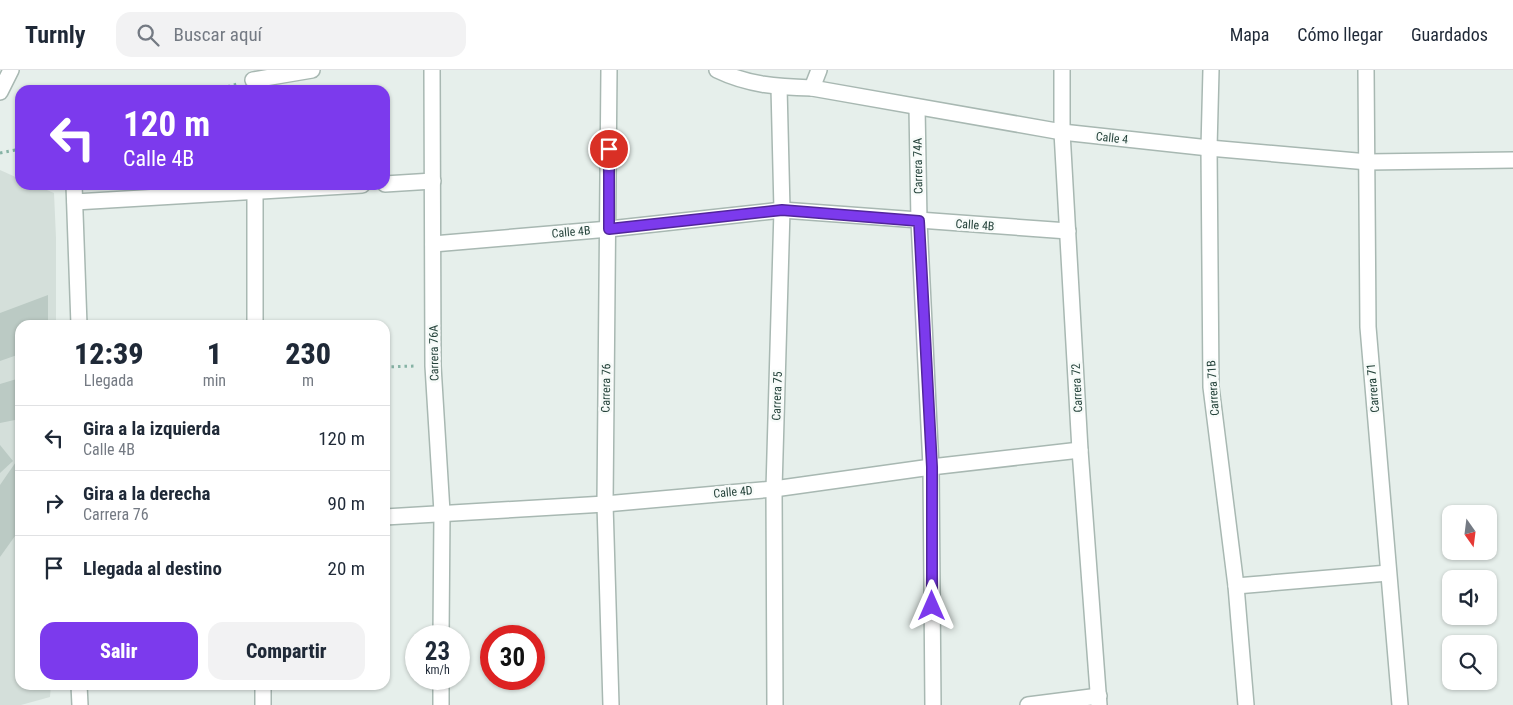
<!DOCTYPE html>
<html lang="es">
<meta charset="utf-8">
<style>
body{margin:0;font-family:"Roboto Condensed",sans-serif;background:#f2f2f3;color:#1f2937;height:100vh;display:flex;flex-direction:column;font-size:19px;white-space:nowrap}
*{box-sizing:border-box;margin:0}
p{font-size:16px;color:#747a83}
.icon{flex:none;width:28px;height:28px;fill:none;stroke:currentColor;stroke-width:2;stroke-linecap:round;stroke-linejoin:round}
.map{position:relative;flex:1;overflow:hidden}
.side{position:absolute;left:15px;top:250px;width:375px;height:370px;display:flex;flex-direction:column;background:#fff;border-radius:15px;box-shadow:0 1px 4px #0004}
.side>*{flex:none}
.top-card{position:absolute;left:15px;top:15px;width:375px;height:105px;border-radius:15px;box-shadow:0 1px 4px #0004;background:#7c3aed;color:#fff;overflow:hidden}
.needle{width:32px;rotate:166deg}
.tools{position:absolute;left:1442px;top:435px;display:grid;gap:10px}
.tools a{display:grid;place-items:center;width:55px;height:55px;border-radius:10px;background:#fff;box-shadow:0 1px 4px #0004;font-size:25px}
.speed{position:absolute;left:405px;top:555px;display:flex;gap:10px;font-size:25px;font-weight:700;text-align:center}
.speed>*{display:grid;place-content:center;width:65px;height:65px;border-radius:50%;background:#fff;box-shadow:0 1px 4px #0004;line-height:1}
.speed small{font-size:12px;font-weight:400}
.speed .limit{border:8px solid #d22;background:#fff;color:#111}
.pin{position:absolute;display:grid;place-items:center;width:42px;height:42px;color:#fff;margin:-21px;border:2px solid #fff;border-radius:50%;box-shadow:0 1px 5px #0007}
.me{position:absolute;width:55px;margin:-28px;rotate:0deg;stroke-linejoin:round;filter:drop-shadow(0 0 4px #0008)}
.turn{display:flex;align-items:center;gap:18px;height:105px;padding:0 25px;font-size:22px}
.turn .icon{width:65px;height:65px;stroke-width:2.5}
.turn b{display:block;font-size:35px;line-height:42px}
.eta{display:flex;justify-content:space-evenly;align-items:center;height:85px;text-align:center}
.eta b{font-size:30px;font-weight:800;line-height:35px}
.action{display:flex;gap:10px;margin-top:auto;padding:10px 25px}
.action a{flex:1;height:58px;border-radius:15px;background:#7c3aed;color:#fff;font-size:20px;font-weight:800;line-height:58px;text-align:center}
.action a+a{background:#f2f2f3;color:#1f2937}
ul{padding:0;list-style:none}
li{display:flex;align-items:center;gap:15px;height:65px;padding:0 25px;border-top:1px solid #e0e1e3}
li div{flex:1}
li b{display:block;font-size:19px}
li em{font-style:normal}
header{display:flex;align-items:center;gap:30px;box-sizing:border-box;height:70px;padding:0 25px;background:#fff;border-bottom:1px solid #e0e1e3}
header strong{font-size:24px}
nav{display:flex;gap:28px;margin-inline-start:auto;font-size:18px}
.search{width:350px;height:45px;background:#f2f2f3;display:flex;align-items:center;gap:12px;box-sizing:border-box;padding:0 18px;border-radius:15px;color:#747a83;font-size:19px}
.map>svg:first-child{display:block}
.built{fill:#d4dfda}
.building{fill:#bbcac4}
.lines{fill:none;stroke-linecap:round;stroke-linejoin:round}
.street-casing{stroke:#a8b8b2;stroke-width:18}
.path{stroke:#86b3a5;stroke-width:3;stroke-dasharray:2.5 4;stroke-linecap:butt}
.street{stroke:#fff;stroke-width:15}
.route-casing{stroke:#51269a;stroke-width:12}
.route{stroke:#7c3aed;stroke-width:9}
.labels{text-anchor:middle;dominant-baseline:central;stroke-width:5;stroke-linejoin:round;paint-order:stroke}
.street-label{font-size:12px;fill:#24423a;stroke:#f7fbf9}
</style>
<header>
<strong>Turnly</strong>
<div class="search"><svg class="icon" aria-label="search" viewBox="0 0 24 24"><circle cx="10" cy="10" r="6"/><path d="M15 15l6 6"/></svg>Buscar aquí</div>
<nav><a>Mapa</a><a>Cómo llegar</a><a>Guardados</a></nav>
</header>
<div class="map">
<svg width="1513" height="635" viewBox="0 0 1513 635">
<rect width="100%" height="100%" fill="#e6efeb"/>
<!-- built -->
<polygon class="built" points="0,100 20,109 20,115 35,115 54,123 56,168 56,255 20,255 20,615 51,615 50,627 21,635 0,635"/>
<!-- building -->
<g class="building">
<polygon points="48,225 48,255 20,255 20,284 0,291 0,243"/>
<polygon points="20,308 20,349 0,353 0,314"/>
<polygon points="0,375 13,391 0,403"/>
<polygon points="20,386 20,459 0,487 0,415"/>
</g>
<g class="lines">
<!-- street casing -->
<g class="street-casing">
<g id="street">
<polyline points="432,0 433,296 442,442 441,566"/>
<polyline points="609,0 605,434 611,635"/>
<path d="M717,0C748,15 777,17 812,18L1062,62L1209,78L1368,92L1513,90"/>
<polyline points="1062,0 1062,62 1080,380 1099,635"/>
<polyline points="1211,0 1209,78 1211,317 1236,516 1246,635"/>
<polyline points="1366,0 1368,257 1400,635"/>
<polyline points="253,10 312,0"/>
<polyline points="812,18 819,0"/>
<polyline points="0,22 11,0"/>
<polyline points="917,37 919,151 931,397 933,635"/>
<polyline points="385,114 433,111"/>
<polyline points="74,115 79,255"/>
<polyline points="75,132 362,115"/>
<polyline points="433,174 609,159 782,140 1068,161"/>
<polyline points="255,255 255,115"/>
<polyline points="385,447 605,434 774,419 931,397 1080,380"/>
<polyline points="1236,516 1388,503"/>
<polyline points="79,615 80,635"/>
<polyline points="263,615 263,635"/>
<polyline points="441,635 441,609"/>
<polyline points="775,635 774,419 782,140 779,17"/>
<polyline points="1028,635 1099,626"/>
</g>
</g>
<!-- path -->
<g class="path">
<polyline points="215,20 237,14"/>
<polyline points="0,83 20,79"/>
<polyline points="385,297 415,296"/>
</g>
<!-- street -->
<use href="#street" class="street"/>
</g>
<g class="lines">
<!-- route casing -->
<g class="route-casing">
<polyline id="route" points="609,79 609,159 782,140 919,151 932,397 932,536"/>
</g>
<!-- route -->
<use href="#route" class="route"/>
</g>
<g class="labels">
<!-- street labels -->
<g class="street-label">
<text transform="translate(1112 68) rotate(6)">Calle 4</text>
<text transform="translate(918 96) rotate(-91)">Carrera 74A</text>
<text transform="translate(975 155) rotate(4)">Calle 4B</text>
<text transform="translate(571 162) rotate(-5)">Calle 4B</text>
<text transform="translate(434 283) rotate(-91)">Carrera 76A</text>
<text transform="translate(606 318) rotate(-89)">Carrera 76</text>
<text transform="translate(1077 318) rotate(-93)">Carrera 72</text>
<text transform="translate(1213 318) rotate(-94)">Carrera 71B</text>
<text transform="translate(1373 318) rotate(-95)">Carrera 71</text>
<text transform="translate(777 326) rotate(-88)">Carrera 75</text>
<text transform="translate(733 422) rotate(-5)">Calle 4D</text>
</g>
</g>
</svg>
<div class="tools">
<a><svg class="needle" viewBox="-14 -14 28 28"><path d="M0-13l5 13h-10z" fill="#e53935"/><path d="M0 13l5-13h-10z" fill="#747a83"/></svg></a>
<a><svg class="icon" aria-label="sound" viewBox="0 0 24 24"><path d="M4 9h4l5-4v14l-5-4H4zM17 9q2 3 0 6"/></svg></a>
<a><svg class="icon" aria-label="search" viewBox="0 0 24 24"><circle cx="10" cy="10" r="6"/><path d="M15 15l6 6"/></svg></a>
</div>
<div class="speed"><div>23<small>km/h</small></div><div class="limit">30</div></div>
<div class="pin" style="left:609px;top:79px;background:#d93025"><svg class="icon" aria-label="arrive" viewBox="0 0 24 24"><path d="M6 21V4h12l-3 4 3 4H6"/></svg></div>
<svg class="me" style="left:932px;top:536px" viewBox="-20 -20 40 40"><path d="M0-17L14 15 0 8-14 15z" fill="#7c3aed" stroke="#fff" stroke-width="4"/></svg>
<div class="top-card">
<div class="turn"><svg class="icon" aria-label="left" viewBox="0 0 24 24"><path d="M17 20v-9H6M10 6l-5 5 5 5"/></svg><div><b>120 m</b>Calle 4B</div></div>
</div>
<section class="side">
<div class="eta">
<div><b>12:39</b><p>Llegada</p></div>
<div><b>1</b><p>min</p></div>
<div><b>230</b><p>m</p></div>
</div>
<ul>
<li><svg class="icon" aria-label="left" viewBox="0 0 24 24"><path d="M17 20v-9H6M10 6l-5 5 5 5"/></svg><div><b>Gira a la izquierda</b><p>Calle 4B</p></div><em>120 m</em></li>
<li><svg class="icon" aria-label="right" viewBox="0 0 24 24"><path d="M7 20v-9h11M14 6l5 5-5 5"/></svg><div><b>Gira a la derecha</b><p>Carrera 76</p></div><em>90 m</em></li>
<li><svg class="icon" aria-label="arrive" viewBox="0 0 24 24"><path d="M6 21V4h12l-3 4 3 4H6"/></svg><div><b>Llegada al destino</b></div><em>20 m</em></li>
</ul>
<div class="action"><a>Salir</a><a>Compartir</a></div>
</section>
</div>
